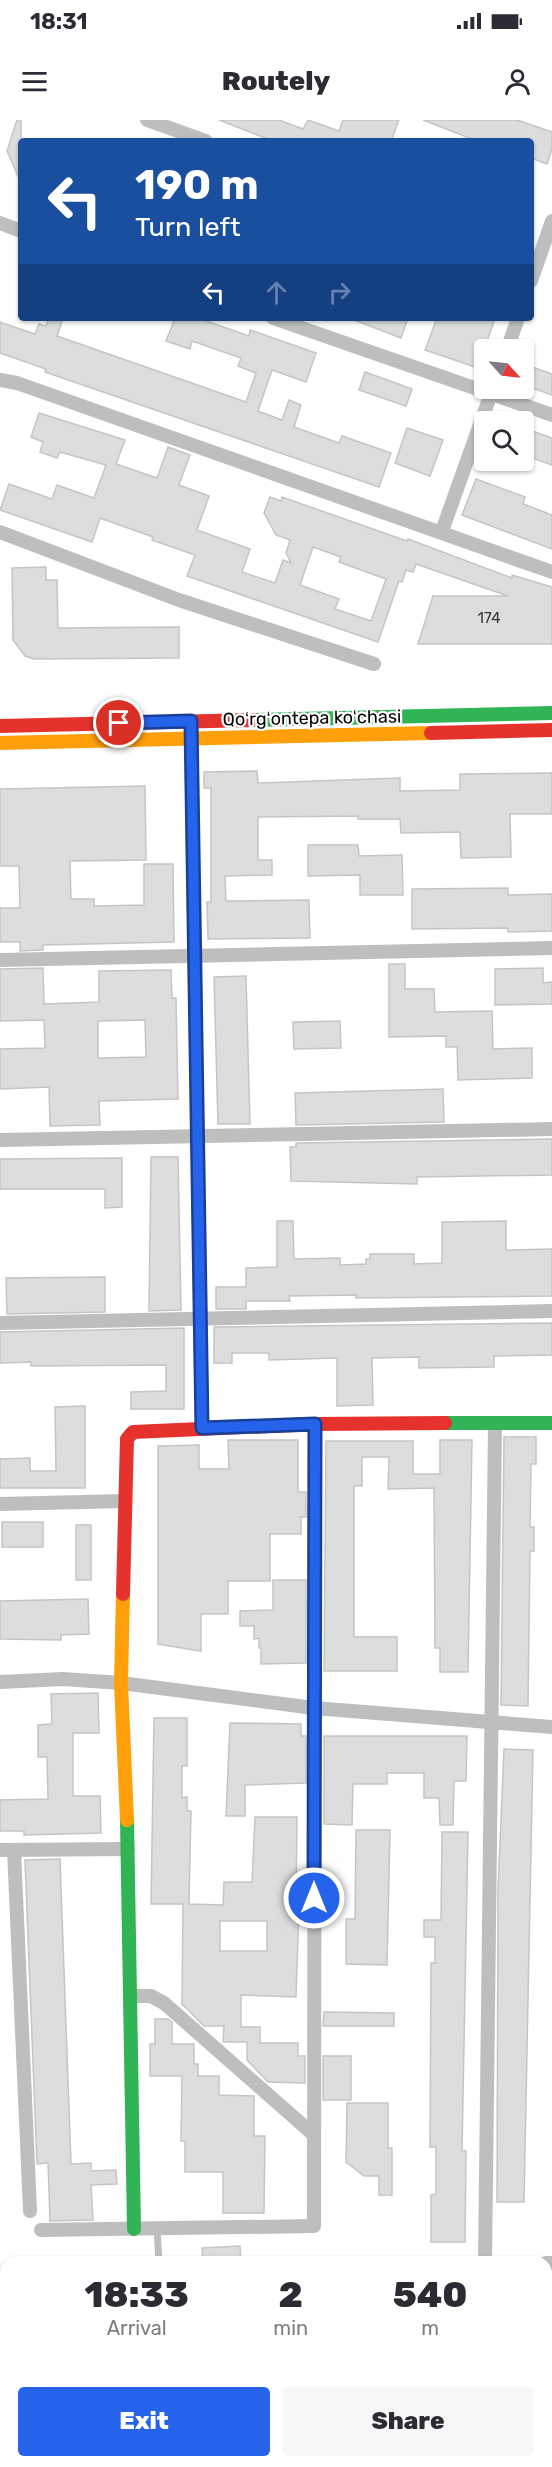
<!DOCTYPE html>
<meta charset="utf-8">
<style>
body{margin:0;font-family:Rubik,sans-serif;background:#f7f7f7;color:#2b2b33;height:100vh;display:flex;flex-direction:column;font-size:22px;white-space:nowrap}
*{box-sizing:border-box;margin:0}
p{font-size:20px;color:#7c7c81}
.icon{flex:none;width:33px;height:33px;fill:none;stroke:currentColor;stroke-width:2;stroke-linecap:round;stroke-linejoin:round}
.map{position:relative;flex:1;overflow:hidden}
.details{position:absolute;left:0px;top:2136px;width:552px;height:212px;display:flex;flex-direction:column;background:#fff;border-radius:18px 18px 0 0;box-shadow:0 2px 4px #0004}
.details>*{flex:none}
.top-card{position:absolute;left:18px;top:18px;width:516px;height:183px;border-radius:6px;box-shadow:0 2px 4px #0004;background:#1a4fa0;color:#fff;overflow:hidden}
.needle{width:39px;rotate:117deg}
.controls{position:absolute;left:474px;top:219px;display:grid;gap:12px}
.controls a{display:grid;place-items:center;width:60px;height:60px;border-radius:6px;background:#fff;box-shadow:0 2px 4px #0004;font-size:30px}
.pin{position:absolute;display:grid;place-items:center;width:51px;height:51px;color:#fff;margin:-26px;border:3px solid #fff;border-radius:50%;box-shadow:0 2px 6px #0007}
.me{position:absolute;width:66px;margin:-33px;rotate:0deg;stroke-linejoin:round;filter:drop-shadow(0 0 4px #0008)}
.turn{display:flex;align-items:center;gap:21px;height:126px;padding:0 18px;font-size:27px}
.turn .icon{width:78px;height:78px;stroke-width:2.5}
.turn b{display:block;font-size:42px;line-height:51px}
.lanes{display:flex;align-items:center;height:57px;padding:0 18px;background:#0003;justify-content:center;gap:30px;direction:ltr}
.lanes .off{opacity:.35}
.eta{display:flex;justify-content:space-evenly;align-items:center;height:102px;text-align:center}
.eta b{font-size:36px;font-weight:800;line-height:42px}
.action{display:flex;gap:12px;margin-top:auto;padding:12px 18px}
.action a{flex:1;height:69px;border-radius:6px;background:#2563eb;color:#fff;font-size:24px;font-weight:800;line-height:69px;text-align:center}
.action a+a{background:#f7f7f7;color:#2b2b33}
.status{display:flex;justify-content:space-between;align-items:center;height:42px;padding:0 30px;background:#fff;direction:ltr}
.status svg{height:16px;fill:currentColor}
header{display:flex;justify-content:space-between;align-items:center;height:78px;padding:0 18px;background:#fff;font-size:27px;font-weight:800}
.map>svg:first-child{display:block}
.building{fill:#ddd;stroke:#c5c5c5;stroke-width:1.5;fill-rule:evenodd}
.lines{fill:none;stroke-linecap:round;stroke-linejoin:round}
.lane{stroke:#bebebe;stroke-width:7}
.street{stroke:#bebebe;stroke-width:14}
.fast{stroke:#30b455;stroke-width:14}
.slow{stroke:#ff9f0a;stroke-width:14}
.jam{stroke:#e5322d;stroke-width:14}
.route-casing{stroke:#184099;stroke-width:15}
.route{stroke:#2563eb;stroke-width:10}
.labels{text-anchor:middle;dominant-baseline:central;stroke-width:4.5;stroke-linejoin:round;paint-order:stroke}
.number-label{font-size:15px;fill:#373737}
.street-label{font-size:18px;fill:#000;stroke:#fff}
</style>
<div class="status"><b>18:31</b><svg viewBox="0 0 49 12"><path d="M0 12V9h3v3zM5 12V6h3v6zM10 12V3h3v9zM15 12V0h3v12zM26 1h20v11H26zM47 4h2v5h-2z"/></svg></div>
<header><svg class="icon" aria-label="menu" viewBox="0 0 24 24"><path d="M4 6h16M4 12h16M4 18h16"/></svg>Routely<svg class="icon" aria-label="person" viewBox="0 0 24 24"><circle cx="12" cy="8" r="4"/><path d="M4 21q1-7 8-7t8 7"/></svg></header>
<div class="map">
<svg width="552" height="2347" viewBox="0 0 552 2347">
<rect width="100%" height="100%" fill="#fff"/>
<!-- building -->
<g class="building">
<polygon points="17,0 21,0 21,63 7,31"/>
<polygon points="219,0 279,0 303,9 308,0 339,11 343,0 399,0 391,21 273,21"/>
<polygon points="423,0 517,0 552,12 552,29 547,44 531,38 531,21 477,21"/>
<polygon points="49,198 63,198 57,216 246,282 256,253 238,246 241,238 192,221 190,229 166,221 175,198 198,198 249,216 250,210 316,233 306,262 272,250 258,291 282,300 289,280 301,285 294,307 339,323 342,316 391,333 379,367 45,252 46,249 0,233 0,202 35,214 39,204 46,206"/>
<polygon points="349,198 408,198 401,218"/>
<polygon points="437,198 495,198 478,248 425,230"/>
<polygon points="524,244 552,254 552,275 524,265"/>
<polygon points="365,252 412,269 406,286 359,270"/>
<path d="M39,293L125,320L116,344L157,358L168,327L190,335L179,365L209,376L197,410L250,429L242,452L275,463L283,440L291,443L286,433L290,420L276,415L264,393L270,377L281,381L282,377L407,421L408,419L512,458V455L552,467V524H418L433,476H508L416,444L413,452L406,450L402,462L399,461L378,522L187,456L195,435L152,420L153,417L100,398L92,422L0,390L9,364L52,379L57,365L94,378L106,345L60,332L57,338L40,332L43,322L31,317ZM313,427L341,437L339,442L386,459L371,501L335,489L339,479L300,465Z"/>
<polygon points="407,308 443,320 430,356 395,343"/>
<polygon points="524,308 552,318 552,345 524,335"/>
<polygon points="476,359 525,377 523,384 552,395 552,429 462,395"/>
<polygon points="46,447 46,460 57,460 58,508 179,507 179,538 34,539 25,536 13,520 12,448"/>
<polygon points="257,651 258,663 400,658 400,671 460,670 460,654 552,653 552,694 510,694 511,737 461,738 460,712 401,713 400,699 358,699 358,696 258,697 258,740 272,740 272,755 225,756 226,781 309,780 310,818 208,819 207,782 211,782 211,668 204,668 204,652"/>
<polygon points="145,666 146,740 70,741 71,779 94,779 94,786 144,785 144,744 173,744 174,822 43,825 43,830 20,831 20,822 0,822 0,788 20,788 19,746 0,746 0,669"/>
<polygon points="308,725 358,725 359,736 402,735 403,775 360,775 360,755 308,756"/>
<polygon points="508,768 508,775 552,774 552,811 508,812 508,808 412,809 412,769"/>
<polygon points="389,844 405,844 405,869 434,869 435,892 492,891 493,929 532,928 532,958 458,960 457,927 446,927 446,916 389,917"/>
<path d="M43,848L44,884L99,882V851L171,850L172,878H176L178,979L99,981L100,1005L50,1006L49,967L0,969V929L45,928L44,900L0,901V849ZM145,900L146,937L98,938V901Z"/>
<polygon points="543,848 543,863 552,862 552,884 495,885 495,849"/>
<polygon points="246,856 250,1004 218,1004 214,857"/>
<polygon points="340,901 341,928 294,929 293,902"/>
<polygon points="443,969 444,1002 296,1005 295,973"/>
<polygon points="552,1019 552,1055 417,1057 417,1064 291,1061 290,1027 296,1027 296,1023"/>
<polygon points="151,1037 178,1037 181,1190 149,1191"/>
<polygon points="122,1038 122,1087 105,1088 105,1069 0,1069 0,1039"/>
<polygon points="277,1101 293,1101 294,1139 340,1138 340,1145 366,1144 366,1139 370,1139 370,1134 414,1134 414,1144 442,1143 442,1102 506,1101 506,1130 552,1129 552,1176 356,1178 356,1175 289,1176 290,1181 246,1181 246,1189 216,1189 216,1167 246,1167 246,1148 277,1147"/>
<polygon points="105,1157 105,1192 7,1194 6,1158"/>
<polygon points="552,1203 552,1235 494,1236 494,1247 419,1248 419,1237 372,1238 373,1285 337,1286 337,1238 269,1240 269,1233 232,1233 232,1243 214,1243 214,1207"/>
<polygon points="184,1208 184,1289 131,1289 131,1272 166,1271 166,1245 31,1246 31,1242 0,1243 0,1212"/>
<polygon points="85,1286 85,1368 0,1368 0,1339 30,1338 30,1351 56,1351 55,1287"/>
<polygon points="504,1317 536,1317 536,1344 531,1344 530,1407 534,1407 534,1431 530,1431 528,1586 501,1585"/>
<polygon points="228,1320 298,1320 298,1372 306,1372 306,1397 301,1397 301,1414 270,1414 270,1461 228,1461 228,1494 201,1494 201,1531 158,1524 158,1326 199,1325 199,1349 229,1349"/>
<polygon points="440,1320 472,1320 468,1552 440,1552 440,1528 435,1528 434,1368 388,1369 389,1337 362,1337 362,1366 354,1366 354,1517 397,1517 397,1551 324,1551 326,1321 413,1321 413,1354 440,1354"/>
<rect x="2" y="1402" width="41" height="25"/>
<rect x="76" y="1405" width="15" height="55"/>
<polygon points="273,1460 306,1460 306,1543 261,1544 261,1528 259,1528 259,1518 254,1519 254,1506 240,1506 240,1491 273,1490"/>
<polygon points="88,1479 89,1514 61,1515 61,1520 0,1519 0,1481"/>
<polygon points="98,1573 99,1613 73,1613 73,1676 100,1676 101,1713 24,1715 24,1711 0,1711 0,1680 48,1679 47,1637 38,1637 38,1605 52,1604 51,1574"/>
<path d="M154,1598H187V1646H182V1678L187,1677V1691H191L189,1784L223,1785L224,1762H252L255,1697H297L296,1787H299L296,1877L241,1875V1907H260V1923H298V1936H305V1963L268,1962L247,1940V1922H223L224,1906H204L182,1884L183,1784H151ZM220,1801H267V1831H220Z"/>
<polygon points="230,1603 301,1604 301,1616 306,1616 306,1663 245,1665 245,1696 226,1696"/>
<polygon points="324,1616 467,1616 466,1661 454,1661 453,1705 440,1705 439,1678 424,1678 424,1653 387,1653 387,1664 353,1664 352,1705 324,1704"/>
<polygon points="504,1629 533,1630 524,2082 497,2082 498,1770"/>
<polygon points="356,1710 390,1710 387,1845 346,1844 346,1799 355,1799"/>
<polygon points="442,1712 468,1712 462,2031 466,2031 465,2122 431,2122 431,2075 436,2074 436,2027 430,2027 431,1843 435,1843 435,1817 424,1817 424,1800 441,1800"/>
<polygon points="60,1739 71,2044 91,2043 91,2051 116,2050 117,2064 91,2065 93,2100 50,2101 48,2043 37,2044 25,1740"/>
<polygon points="324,1892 394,1893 394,1906 323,1906"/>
<polygon points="155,1899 168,1899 172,1902 172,1924 194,1924 194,1944 198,1944 198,1956 219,1956 219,1975 254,1976 254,2016 265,2016 264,2093 223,2093 223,2052 185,2052 185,2021 181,2021 182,1956 150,1956 150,1924 155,1924"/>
<rect x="323" y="1936" width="28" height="44"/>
<polygon points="347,1983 388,1983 388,2028 392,2028 392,2075 379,2075 379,2056 364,2056 346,2042"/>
<polygon points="240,2126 241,2142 203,2142 202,2128"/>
</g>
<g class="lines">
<!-- lane -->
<g class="lane">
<polyline points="157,2108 159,2142"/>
<polyline points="165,2342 166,2347"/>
</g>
<!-- street -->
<g class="street">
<polyline points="147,0 206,21"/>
<polyline points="0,103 21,111"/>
<polyline points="531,161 552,101"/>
<polyline points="273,198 552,295"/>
<polyline points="507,230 518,198"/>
<polyline points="0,260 17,263 552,452"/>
<polyline points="442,411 493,268"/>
<polyline points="0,412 179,480 374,544"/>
<polyline points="191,609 202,1308"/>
<polyline points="0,840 552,828"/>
<polyline points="0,1020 552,1009"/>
<polyline points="0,1203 552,1191"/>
<polyline points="0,1384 125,1381"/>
<polyline points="0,1562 63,1559 121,1563 314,1588 552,1607"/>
<polyline points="0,1730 128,1729"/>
<polyline points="14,1730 30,2091"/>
<polyline points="130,1876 151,1876 164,1883 314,2015"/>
<polyline points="41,2110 314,2106 315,1304"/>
<polyline points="485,2142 495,1304"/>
<polyline points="546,2143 552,2143"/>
<polyline points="90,2342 90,2347"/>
</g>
<!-- fast -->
<g class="fast">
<polyline points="253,600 552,593"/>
<polyline points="445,1303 552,1303"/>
<polyline points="127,1700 134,2109"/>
</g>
<!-- slow -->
<g class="slow">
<polyline points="0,623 431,613"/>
<polyline points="123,1474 121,1563 127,1700"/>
</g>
<!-- jam -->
<g class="jam">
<polyline points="0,606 253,600"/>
<polyline points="431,613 552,610"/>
<polyline points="123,1474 127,1319 133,1312 315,1304 445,1303"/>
</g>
</g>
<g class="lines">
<!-- route casing -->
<g class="route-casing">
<polyline id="route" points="119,603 191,601 202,1308 315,1304 314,1778"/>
</g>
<!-- route -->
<use href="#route" class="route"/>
</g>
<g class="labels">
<!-- number labels -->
<g class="number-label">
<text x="489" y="498">174</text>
</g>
<!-- street labels -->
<g class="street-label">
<text transform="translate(312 598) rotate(-1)">Qoʻrgʻontepa koʻchasi</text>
</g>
</g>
</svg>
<div class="controls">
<a><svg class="needle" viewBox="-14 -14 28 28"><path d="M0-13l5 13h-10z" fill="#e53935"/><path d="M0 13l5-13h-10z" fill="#7c7c81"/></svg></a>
<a><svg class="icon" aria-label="search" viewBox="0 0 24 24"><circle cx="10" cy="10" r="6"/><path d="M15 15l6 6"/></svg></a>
</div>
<div class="pin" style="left:119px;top:603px;background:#d93025"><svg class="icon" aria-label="arrive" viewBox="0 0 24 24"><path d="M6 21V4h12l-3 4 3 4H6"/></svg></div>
<svg class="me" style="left:314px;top:1778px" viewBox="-20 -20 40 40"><circle r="17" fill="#2563eb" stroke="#fff" stroke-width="3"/><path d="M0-11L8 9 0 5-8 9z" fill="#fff"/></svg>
<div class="top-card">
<div class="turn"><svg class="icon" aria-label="left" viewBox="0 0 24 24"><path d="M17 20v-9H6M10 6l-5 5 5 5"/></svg><div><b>190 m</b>Turn left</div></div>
<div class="lanes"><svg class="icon" aria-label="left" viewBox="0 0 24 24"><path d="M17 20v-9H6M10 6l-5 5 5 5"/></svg><svg class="icon off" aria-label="ahead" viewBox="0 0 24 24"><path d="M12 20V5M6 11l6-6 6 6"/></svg><svg class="icon off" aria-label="right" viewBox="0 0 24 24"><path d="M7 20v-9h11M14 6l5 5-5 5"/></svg></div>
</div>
<section class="details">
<div class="eta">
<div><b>18:33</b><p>Arrival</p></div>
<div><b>2</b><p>min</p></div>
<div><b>540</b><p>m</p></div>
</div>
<div class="action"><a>Exit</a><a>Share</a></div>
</section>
</div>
